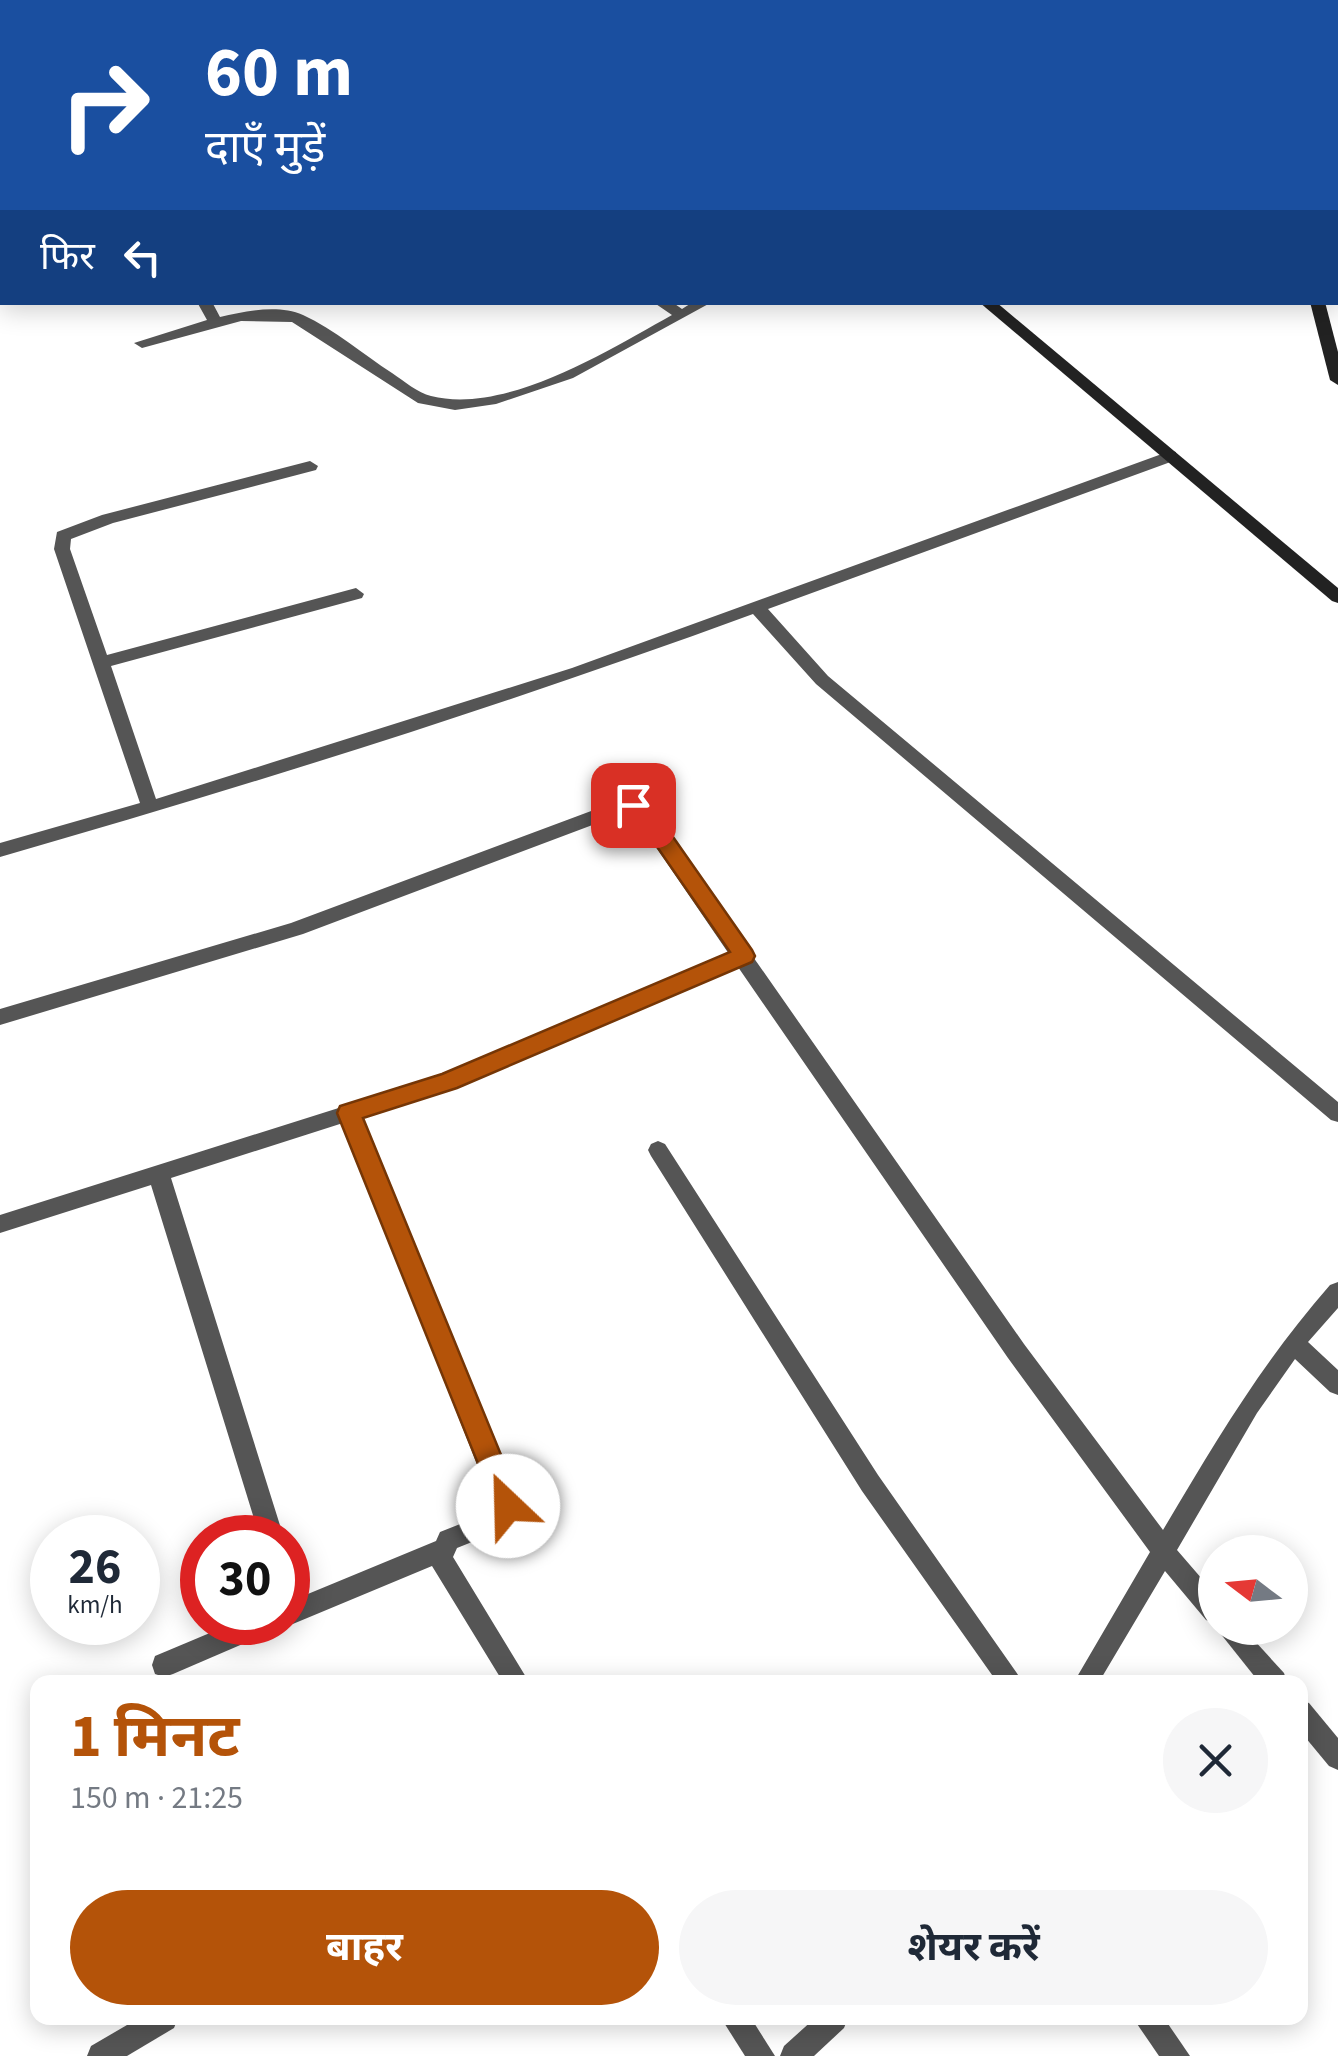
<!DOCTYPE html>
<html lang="hi">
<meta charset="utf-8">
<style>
body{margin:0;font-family:"Source Sans 3","Noto Sans Devanagari",sans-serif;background:#f6f6f7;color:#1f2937;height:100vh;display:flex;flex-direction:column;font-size:38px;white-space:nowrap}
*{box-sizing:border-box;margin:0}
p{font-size:32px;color:#747a83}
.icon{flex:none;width:55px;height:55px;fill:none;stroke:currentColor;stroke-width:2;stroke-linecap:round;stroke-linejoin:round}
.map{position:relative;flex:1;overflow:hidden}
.side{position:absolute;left:30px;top:1675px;width:1278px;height:350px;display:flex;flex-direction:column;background:#fff;border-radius:20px;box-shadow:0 5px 25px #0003}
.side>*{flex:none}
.guide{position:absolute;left:0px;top:0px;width:1340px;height:305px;box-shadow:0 5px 25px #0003;background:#1a4fa0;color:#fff;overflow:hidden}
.needle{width:65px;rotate:286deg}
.fabs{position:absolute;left:1198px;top:1535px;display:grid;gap:20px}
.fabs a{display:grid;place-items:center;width:110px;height:110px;border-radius:50%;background:#fff;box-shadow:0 5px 25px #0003;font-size:50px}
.speed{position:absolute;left:30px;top:1515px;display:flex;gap:20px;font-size:50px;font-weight:700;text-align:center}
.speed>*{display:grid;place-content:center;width:130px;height:130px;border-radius:50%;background:#fff;box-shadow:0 5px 25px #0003;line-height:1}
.speed small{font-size:25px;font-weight:400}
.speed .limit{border:15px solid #d22;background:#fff;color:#111}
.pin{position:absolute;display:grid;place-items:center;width:85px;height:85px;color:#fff;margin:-42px;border-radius:20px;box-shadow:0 5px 15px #0006}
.me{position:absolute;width:110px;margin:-55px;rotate:336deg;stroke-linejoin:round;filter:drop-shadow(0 0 8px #0008)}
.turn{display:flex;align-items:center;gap:35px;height:210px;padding:0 40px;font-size:45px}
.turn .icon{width:130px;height:130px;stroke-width:2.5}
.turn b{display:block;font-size:70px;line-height:85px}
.then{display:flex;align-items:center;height:95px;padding:0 40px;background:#0003;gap:20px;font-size:38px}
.round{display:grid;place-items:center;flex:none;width:105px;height:105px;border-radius:52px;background:#f6f6f7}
.head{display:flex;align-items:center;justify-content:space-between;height:170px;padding:0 40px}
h1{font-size:60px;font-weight:700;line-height:75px;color:#b45309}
.primary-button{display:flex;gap:20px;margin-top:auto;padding:20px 40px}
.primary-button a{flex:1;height:115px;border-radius:60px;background:#b45309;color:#fff;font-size:40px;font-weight:700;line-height:115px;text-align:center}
.primary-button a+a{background:#f6f6f7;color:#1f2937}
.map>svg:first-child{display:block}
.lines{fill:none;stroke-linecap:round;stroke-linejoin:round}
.street{fill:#555;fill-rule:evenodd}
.secondary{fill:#222;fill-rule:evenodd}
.route{fill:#b45309;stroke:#753606;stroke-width:2.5}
</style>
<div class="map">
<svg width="1338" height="2056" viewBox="0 0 1338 2056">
<rect width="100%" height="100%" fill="#fff"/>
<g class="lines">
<!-- street -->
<g class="street">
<polygon points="1197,0 1231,0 1231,1 1196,2"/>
<polygon points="0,150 2,151 2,160 0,160"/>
<path d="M197,302H212L220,317C246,311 278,304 303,315C334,329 364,355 392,373C404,381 418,393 431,396C506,415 609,350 672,315L653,302H672L682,309L693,302H712L573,378L496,404L455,410L418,403L292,322L241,321L142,348L134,343L207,320Z"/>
<path d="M1170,451L1176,452V460L768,609L828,676L1338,1102V1122L1331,1120L816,684L753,614C505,705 254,784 0,857V843L140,803L54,549L57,532L102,515L310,461L318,466L316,470L113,523L71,539L70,549L107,655L356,588L364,594L362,598L111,666L156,799L572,668Z"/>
<path d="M626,798L644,801L1024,1344L1163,1530C1216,1441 1261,1364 1330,1285L1338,1282V1308L1308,1342L1338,1370V1395L1330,1392L1295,1359L1257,1413L1177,1550L1215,1594V1624L1206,1620L1165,1571L1099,1682H1074L1150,1552L1008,1358L738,967L456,1087L361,1117L501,1466L519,1494L512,1526L457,1548L453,1557L529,1682H503L432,1566L288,1626L280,1622H288V1576L296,1579L303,1596L436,1541L440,1532L493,1511L495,1496L480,1472L343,1123L171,1178L284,1538H260L151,1185L0,1233V1215L443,1075L729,954L632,812H627L303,934L0,1025V1009L291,923Z"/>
<polygon points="658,1141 665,1144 878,1475 1023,1682 997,1682 862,1491 651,1156 648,1150 651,1144"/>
<polygon points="236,1622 278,1622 275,1630 173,1674 164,1677 155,1674 152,1665 155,1656"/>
<polygon points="1216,1628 1243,1628 1284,1673 1287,1682 1259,1682"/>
<polygon points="1300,1700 1309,1703 1338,1738 1338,1770 1329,1766 1300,1731"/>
<polygon points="139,2018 178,2018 174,2028 127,2056 87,2056 91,2046"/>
<polygon points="721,2018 751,2018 775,2056 745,2056"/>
<polygon points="815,2018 848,2018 844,2028 814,2056 780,2056 784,2046"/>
<polygon points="1133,2018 1164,2018 1190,2056 1159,2056"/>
</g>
<!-- secondary -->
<g class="secondary">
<polygon points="610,0 624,0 625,2 611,2"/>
<rect x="1219" y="0" width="12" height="2"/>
<polygon points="979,302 996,302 1338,588 1338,603 1332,601"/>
<polygon points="1310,302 1325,302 1338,352 1338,385 1330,380"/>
</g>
</g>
<!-- route -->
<polygon class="route" points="633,797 650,804 752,950 755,956 752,962 457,1088 363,1118 522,1506 518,1515 508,1518 499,1515 495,1506 337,1113 340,1106 442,1074 730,952 635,815 623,805"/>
</svg>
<div class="fabs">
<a><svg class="needle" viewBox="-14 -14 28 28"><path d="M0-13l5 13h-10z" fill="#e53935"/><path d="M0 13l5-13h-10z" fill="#747a83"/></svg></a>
</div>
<div class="speed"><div>26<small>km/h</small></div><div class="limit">30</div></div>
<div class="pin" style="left:633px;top:805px;background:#d93025"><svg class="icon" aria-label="arrive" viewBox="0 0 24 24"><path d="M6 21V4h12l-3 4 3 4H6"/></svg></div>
<svg class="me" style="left:508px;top:1506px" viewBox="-20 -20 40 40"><circle r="19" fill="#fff"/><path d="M0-13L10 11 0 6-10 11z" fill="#b45309"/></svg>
<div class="guide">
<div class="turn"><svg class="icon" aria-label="right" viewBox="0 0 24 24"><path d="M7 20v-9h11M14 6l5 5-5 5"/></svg><div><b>60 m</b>दाएँ मुड़ें</div></div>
<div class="then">फिर<svg class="icon" aria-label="left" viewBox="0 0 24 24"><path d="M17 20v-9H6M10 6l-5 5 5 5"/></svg></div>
</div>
<section class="side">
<div class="head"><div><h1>1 मिनट</h1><p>150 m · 21:25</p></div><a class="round"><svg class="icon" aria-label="close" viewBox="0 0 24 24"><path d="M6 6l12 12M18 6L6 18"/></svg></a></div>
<div class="primary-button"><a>बाहर</a><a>शेयर करें</a></div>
</section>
</div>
